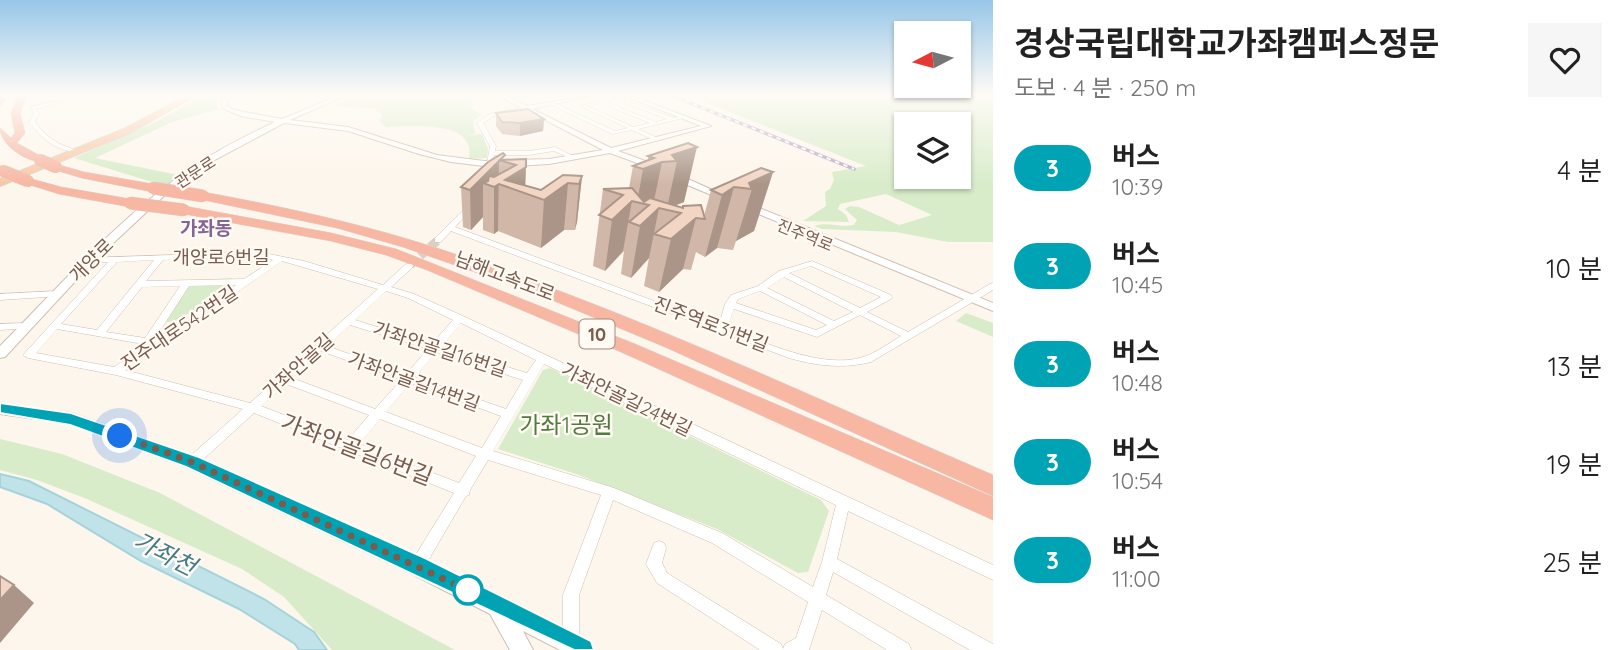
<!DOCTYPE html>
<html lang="ko">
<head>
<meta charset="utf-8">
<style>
	body { margin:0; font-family:Quicksand,"Noto Sans KR",sans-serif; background:#f6f6f6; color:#222; height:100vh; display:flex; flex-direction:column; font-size:26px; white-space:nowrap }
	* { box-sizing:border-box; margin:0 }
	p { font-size:23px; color:#767676 }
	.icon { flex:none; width:38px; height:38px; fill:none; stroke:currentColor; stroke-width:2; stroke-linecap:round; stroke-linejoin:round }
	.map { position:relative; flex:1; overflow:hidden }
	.details { display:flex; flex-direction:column; background:#fff; width:630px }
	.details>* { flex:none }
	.badge { padding:0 14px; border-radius:23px; font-size:24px; line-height:46px }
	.needle { width:46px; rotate:264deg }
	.controls { position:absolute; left:894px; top:21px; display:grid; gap:14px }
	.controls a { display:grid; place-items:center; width:77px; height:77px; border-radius:0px; background:#fff; box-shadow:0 2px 5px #0004; font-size:35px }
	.you { position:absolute; width:35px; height:35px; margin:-18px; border:5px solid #fff; border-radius:50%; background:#1a73e8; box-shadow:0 0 0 10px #1a73e833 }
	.map>.badge { position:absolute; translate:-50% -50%; box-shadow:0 0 0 4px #fff }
	.round { display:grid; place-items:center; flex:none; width:74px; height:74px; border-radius:0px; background:#f6f6f6 }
	.summary { display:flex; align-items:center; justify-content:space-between; height:119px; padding:0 21px }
	h1 { font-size:33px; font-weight:700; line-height:52px }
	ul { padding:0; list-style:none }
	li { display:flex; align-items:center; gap:21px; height:98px; padding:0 21px }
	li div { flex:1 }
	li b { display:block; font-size:26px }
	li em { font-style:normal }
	li .badge { min-width:77px; font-weight:700; text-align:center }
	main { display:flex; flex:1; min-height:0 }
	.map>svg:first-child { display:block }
	.green { fill:#d8ecc9; fill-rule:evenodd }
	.water { fill:#bfe3e8; stroke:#a5d3da; stroke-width:2 }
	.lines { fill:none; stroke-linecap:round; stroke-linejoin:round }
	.minor-tunnel { stroke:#dcd0c4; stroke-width:9; stroke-dasharray:9 4.5; stroke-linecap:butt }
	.minor-casing { stroke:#d1beb0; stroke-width:1 }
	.tertiary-casing { stroke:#d1beb0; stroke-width:2 }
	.trunk-casing { stroke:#dad1cd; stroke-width:2 }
	.motorway-casing { stroke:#dad1cd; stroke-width:1 }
	.minor { fill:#fff; fill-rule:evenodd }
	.tertiary { fill:#fff; fill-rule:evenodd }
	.trunk { fill:#f9c8a4; fill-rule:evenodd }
	.motorway { fill:#f7b7a3; fill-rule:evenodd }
	.rail-casing { stroke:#b9a8c9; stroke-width:3.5 }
	.rail { stroke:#fffaf3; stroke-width:2; stroke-dasharray:4.5; stroke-linecap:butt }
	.motorway-bridge-casing { stroke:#dad1cd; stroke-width:13; stroke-linecap:butt }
	.motorway-bridge { stroke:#f7b7a3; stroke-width:12 }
	.wall { fill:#d1b7a8 }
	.shaded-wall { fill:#aa9588 }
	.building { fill:#f3d5c3; stroke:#aa9588; stroke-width:2 }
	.line { fill:#00a3b4; stroke:#fff; stroke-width:2 }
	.walk { stroke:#7a5c4d; stroke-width:7; stroke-dasharray:0 12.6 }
	.stop-dot { fill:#fff; stroke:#00a3b4; stroke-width:3.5 }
	.labels { text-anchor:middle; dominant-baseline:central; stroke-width:5; stroke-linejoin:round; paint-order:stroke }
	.far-street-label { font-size:16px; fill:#7a5c4d; stroke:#fffaf3 }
	.shield { fill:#fffaf3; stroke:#a28b7f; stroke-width:2 }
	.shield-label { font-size:18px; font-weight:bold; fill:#7a5c4d }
	.far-quarter-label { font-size:19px; font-weight:bold; fill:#846695; stroke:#fffaf3 }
	.street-label { font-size:19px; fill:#7a5c4d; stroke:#fffaf3 }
	.near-park-label { font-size:23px; fill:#537a41; stroke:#fffaf3 }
	.near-street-label { font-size:23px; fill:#7a5c4d; stroke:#fffaf3 }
	.near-water-label { font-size:24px; font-style:italic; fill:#437c86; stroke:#fffaf3 }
</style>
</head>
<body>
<main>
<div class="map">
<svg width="993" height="650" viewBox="0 0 993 650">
	<rect width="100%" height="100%" fill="#fdf6ec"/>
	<g class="green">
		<polygon points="207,94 225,94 218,98 216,103 219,109 172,122 95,158 178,175 165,186 74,158 157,121"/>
		<path d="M359,94H482L489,97L474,102L470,107L481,115L473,121L475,134L466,136L482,134L488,149L487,158L469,159C477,119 411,127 386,127L380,121L382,114L374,109L336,105Z"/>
		<path d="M685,94L750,100L754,97L740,94H993V242H948L896,232L822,229L814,226C826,221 841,228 854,225L857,220L845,209L850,206L859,207L899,225L932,215L886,194L840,204L838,209L846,215L849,222L803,221L826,206L825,192L830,189L834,180L832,172L866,166ZM906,124H959V177H906Z"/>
		<polygon points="232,278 236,282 175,322 166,322 190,283 197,280"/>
		<polygon points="966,313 993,323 993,337 956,321"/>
		<polygon points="550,368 821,500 829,511 808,572 798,573 717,529 576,474 498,449 543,370"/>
		<polygon points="0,439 62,454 160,493 455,650 332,650 284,597 242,569 87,499 37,480 0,470"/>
	</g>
	<polygon class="water" points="0,474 29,481 264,599 314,632 327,650 299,650 295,644 239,609 141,561 47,504 0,487"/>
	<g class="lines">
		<polyline class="minor-tunnel" points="410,265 438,240"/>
		<defs>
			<g id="minor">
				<path d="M91,94H97L35,109L39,113L35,122C46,137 58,145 77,150V152C56,151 42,139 29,122L34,113L30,107Z"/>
				<path d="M629,95L631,97L622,99L673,118L685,116L687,117L638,129L658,138V140L656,141L632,130L612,134L548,103L552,102L615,131L628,128L580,106ZM617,100L667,119L656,122L606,102ZM601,103L650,123L633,127L587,106Z"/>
				<polygon points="526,107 528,109 494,116 483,123 496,146 495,151 529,151 555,147 577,158 572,159 554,151 529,155 494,155 491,170 486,171 490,146 477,123 490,114"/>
				<path d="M471,204L473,205V207L455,227L719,325L725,304L731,295L758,286L779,271L812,261L891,295L892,297L891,299L867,312L908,332L990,284L993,283V290L871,362C843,369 817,366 789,358L451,231L441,242H435V238L469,205ZM811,266L881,297L860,308L789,273ZM784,277L853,312L834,321L767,288ZM760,291L827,325L816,330L736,303L738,299ZM734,309L817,337L860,315L901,336C889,343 876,353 863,357C823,370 764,342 727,328Z"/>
				<path d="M259,252L304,261L383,285L406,264H412L413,266L412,268L391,287L414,294L463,316L993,565V580L848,511L837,559L993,644V650H970L833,572L826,595L909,644L911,650H887L822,610L809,650H760L657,583L646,564L654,543L659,541L664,543L666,548L662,563L667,573L781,644L783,649L785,644L796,638L808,602L712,543L613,500L579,595V650H563V595L601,495L488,460L470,490L469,495L466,496L422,571L417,573L412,571L409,566L412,561L454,493L254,413L196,466L192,467L188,466L186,462L188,458L243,409L116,375L28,358L23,355L108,262H89V258ZM259,256L273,260L244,279L146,281L163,260ZM154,260L97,330L61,324L117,262ZM282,261L378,289L250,403L125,370ZM236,285L155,340H154L189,286ZM180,286L145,338L106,332L142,287ZM386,291L408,298L453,320L432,344L355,320ZM461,323L536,360L527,373L441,347ZM350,325L428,349L406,374L327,346ZM57,329L143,344L147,345L114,367L36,353ZM321,351L401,380L375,409L292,378ZM436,352L523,380L506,409L415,377ZM544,364L836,505L822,562L813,587L722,533L614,488L493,451ZM410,383L501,416L482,448L386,412ZM286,384L369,415L348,440L261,406ZM380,419L476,456L459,483L359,444Z"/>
				<polygon points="58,291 62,294 61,296 0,300 0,294"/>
				<polygon points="27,323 32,326 30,328 0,330 0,324"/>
			</g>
			<g id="tertiary">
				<path d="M229,94H235L228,99L227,106L234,110L282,119L342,94H349L290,120L348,127L437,155L484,161L549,159L603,150L495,94H502L527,106L601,94L532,109L611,148L701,126L620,94H627L711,126L618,151L659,166V170H656L610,153L549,164L516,166H484L451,162L419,154L348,131L284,123L209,163L166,194L94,261L5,357L0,358V346C60,286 116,220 187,171C214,152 245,136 275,122L241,116L222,108V98Z"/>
				<polygon points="673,175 679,175 728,197 721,199 673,179"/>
				<polygon points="747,203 993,303 993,311 744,208 743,206"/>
				<polygon points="0,404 71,413 198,457 424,559 590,642 593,650 560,650 523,631 533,650 510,650 490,614 410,573 186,467 70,424 0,414"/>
			</g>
			<polygon id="trunk" points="190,94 199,94 130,133 0,186 0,179 124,129"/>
			<g id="motorway">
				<polygon points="2,94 10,94 0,106"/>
				<path d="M19,94H27L20,113L25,133L17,143L44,158V162C27,163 0,145 0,128L11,138L15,133L11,113Z"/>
				<polygon points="56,164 84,172 153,184 159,188 153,192 82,178 52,169 50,167"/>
				<polygon points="28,178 61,187 130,199 136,203 130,207 59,194 24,183 24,179"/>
				<path d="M203,192C274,205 345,220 414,241C613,302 802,393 993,475V496L665,347L535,293L403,247L337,228L199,199V193Z"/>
				<polygon points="184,206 331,233 396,249 635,344 993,497 993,520 621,352 427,270 386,255 331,241 179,213 178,210"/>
			</g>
		</defs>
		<use href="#minor" class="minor-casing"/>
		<use href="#tertiary" class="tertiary-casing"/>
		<use href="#trunk" class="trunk-casing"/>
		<use href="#motorway" class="motorway-casing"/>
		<use href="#minor" class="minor"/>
		<use href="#tertiary" class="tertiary"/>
		<use href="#trunk" class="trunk"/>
		<use href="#motorway" class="motorway"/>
		<defs>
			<polyline id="rail" points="668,94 854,169"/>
		</defs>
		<use href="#rail" class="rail-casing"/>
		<use href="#rail" class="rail"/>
		<defs>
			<g id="motorway-bridge">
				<polyline points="40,160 56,167"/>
				<polyline points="3,171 28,181"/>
				<polyline points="153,188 203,196"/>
				<polyline points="130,203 184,210"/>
			</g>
		</defs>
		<use href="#motorway-bridge" class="motorway-bridge-casing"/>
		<use href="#motorway-bridge" class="motorway-bridge"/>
	</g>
	<g class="wall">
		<polygon points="496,113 544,119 543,131 520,136 502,134 496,126"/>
		<polygon points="688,143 684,202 675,206 704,216 711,190 773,172 754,231 736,241 733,250 717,248 705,257 696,252 691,270 683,269 659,292 644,286 649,258 631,278 621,274 624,251 605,271 593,266 603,189 629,188 633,166 648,160 648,156"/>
		<polygon points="526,159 525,186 541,190 582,176 577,222 575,230 564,230 541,248 498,231 494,234 483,230 483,217 471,230 463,227 461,187 488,162 505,160"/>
	</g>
	<g class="shaded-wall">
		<polygon points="544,119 543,131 520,136 520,123"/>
		<polygon points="697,147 684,202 667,208 677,161 672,155"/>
		<polygon points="499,160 498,231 494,234 494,187 483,183 483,217 471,230 470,190"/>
		<polygon points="662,162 651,215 659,208 649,258 631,278 640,226 649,205 637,203 643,169"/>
		<polygon points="526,167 525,193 505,180"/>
		<polygon points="773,172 754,231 736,241 752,189 749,183"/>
		<polygon points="582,176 577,222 575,230 579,184"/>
		<polygon points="568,183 564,230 541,248 544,200"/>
		<polygon points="734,187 717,248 705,257 722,195"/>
		<polygon points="632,201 623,251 605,271 612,220"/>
		<polygon points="696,218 683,269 659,292 671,239"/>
		<polygon points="14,585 34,603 0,643 0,600"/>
	</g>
	<g class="building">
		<polygon points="528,109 544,119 520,123 502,122 496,113"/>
		<polygon points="688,143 697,147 672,155 677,161 662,162 643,169 633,166 654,158 648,156"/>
		<polygon points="503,153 505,155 470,190 461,187 488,162"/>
		<polygon points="526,159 526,167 505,180 541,190 563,175 582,176 579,184 568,183 544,200 499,184 494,187 483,183 488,181 489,176 494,177 516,165 499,160"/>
		<polygon points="761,168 773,172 749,183 752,189 734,187 722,195 711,190"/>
		<polygon points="632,188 644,202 650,198 683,208 683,206 701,205 705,219 696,218 671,239 654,234 681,213 659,208 640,226 629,222 649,205 632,201 612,220 599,215 623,195 603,189"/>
		<polygon points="0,576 14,585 0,600"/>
	</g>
	<linearGradient id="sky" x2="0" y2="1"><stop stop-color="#97c7e8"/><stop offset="0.51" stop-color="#fefbf6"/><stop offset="1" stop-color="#fefbf6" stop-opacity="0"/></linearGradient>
	<rect width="993" height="185" fill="url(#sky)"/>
	<polygon class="line" points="0,403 71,413 199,457 425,558 591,641 594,650 574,650 410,573 186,467 70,425 0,413"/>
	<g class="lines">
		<polyline class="walk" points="120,436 192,462 476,594 468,590"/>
	</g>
	<circle class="stop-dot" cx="468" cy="590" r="14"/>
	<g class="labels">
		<g class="far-street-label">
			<text transform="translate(195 172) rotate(-33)">관문로</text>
			<text transform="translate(805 235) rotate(22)">진주역로</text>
		</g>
		<rect class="shield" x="579.5" y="319.5" width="35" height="29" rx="5"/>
		<g class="shield-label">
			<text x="597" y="334">10</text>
		</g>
		<g class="far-quarter-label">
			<text x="206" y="228">가좌동</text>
		</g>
		<g class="street-label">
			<text x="221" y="257">개양로6번길</text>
			<text transform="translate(91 260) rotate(-45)">개양로</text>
			<text transform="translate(505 276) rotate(21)">남해고속도로</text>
			<text transform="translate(711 324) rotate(21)">진주역로31번길</text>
			<text transform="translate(179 328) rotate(-34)">진주대로542번길</text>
			<text transform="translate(440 349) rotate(18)">가좌안골길16번길</text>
			<text transform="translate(298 366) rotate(-42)">가좌안골길</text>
			<text transform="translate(414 381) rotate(20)">가좌안골길14번길</text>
			<text transform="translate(627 399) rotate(26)">가좌안골길24번길</text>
		</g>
		<g class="near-park-label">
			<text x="566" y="424">가좌1공원</text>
		</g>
		<g class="near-street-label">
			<text transform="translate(357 449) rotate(21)">가좌안골길6번길</text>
		</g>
		<g class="near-water-label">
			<text transform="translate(165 553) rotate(27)">가좌천</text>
		</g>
	</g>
</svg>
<div class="controls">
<a><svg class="needle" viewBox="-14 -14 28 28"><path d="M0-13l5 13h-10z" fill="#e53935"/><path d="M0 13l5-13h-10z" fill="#767676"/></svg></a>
<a><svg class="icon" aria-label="layers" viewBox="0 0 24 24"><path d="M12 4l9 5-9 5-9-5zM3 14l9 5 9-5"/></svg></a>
</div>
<div class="you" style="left:120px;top:436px"></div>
</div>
<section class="details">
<div class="summary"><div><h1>경상국립대학교가좌캠퍼스정문</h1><p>도보 · 4 분 · 250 m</p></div><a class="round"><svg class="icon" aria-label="heart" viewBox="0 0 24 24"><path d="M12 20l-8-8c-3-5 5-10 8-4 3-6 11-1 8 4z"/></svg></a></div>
<ul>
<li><span class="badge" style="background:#00a3b4;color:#fff">3</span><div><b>버스</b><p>10:39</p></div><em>4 분</em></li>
<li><span class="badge" style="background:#00a3b4;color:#fff">3</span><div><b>버스</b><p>10:45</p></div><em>10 분</em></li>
<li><span class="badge" style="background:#00a3b4;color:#fff">3</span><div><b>버스</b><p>10:48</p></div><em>13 분</em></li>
<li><span class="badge" style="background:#00a3b4;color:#fff">3</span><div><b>버스</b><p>10:54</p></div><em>19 분</em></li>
<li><span class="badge" style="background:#00a3b4;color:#fff">3</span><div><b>버스</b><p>11:00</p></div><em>25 분</em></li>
</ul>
</section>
</main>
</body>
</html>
